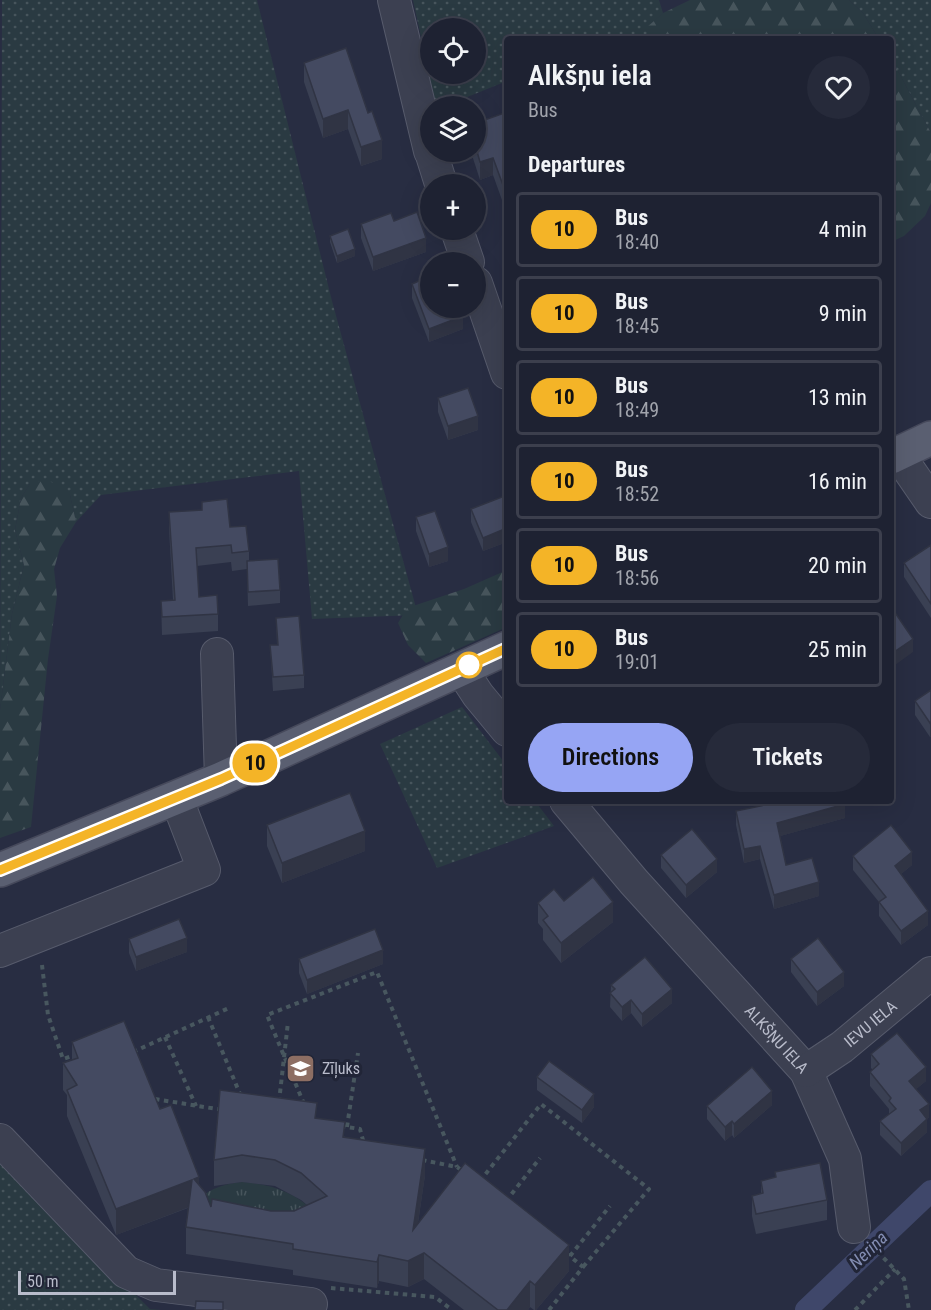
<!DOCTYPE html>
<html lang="en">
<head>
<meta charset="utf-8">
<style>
	body { margin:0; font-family:"Roboto Condensed",sans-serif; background:#262a3a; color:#f1f3f6; height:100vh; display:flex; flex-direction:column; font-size:22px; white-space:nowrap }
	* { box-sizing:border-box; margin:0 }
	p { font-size:20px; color:#a1a4ac }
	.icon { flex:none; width:33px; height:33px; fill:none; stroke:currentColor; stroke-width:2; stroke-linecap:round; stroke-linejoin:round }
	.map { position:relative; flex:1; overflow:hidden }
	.details { position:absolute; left:504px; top:36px; width:390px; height:768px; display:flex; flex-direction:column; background:#1e2232; border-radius:6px; box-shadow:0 6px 24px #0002,0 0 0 2px #3c3f4d }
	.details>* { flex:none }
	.badge { padding:0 12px; border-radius:20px; font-size:21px; line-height:39px }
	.fabs { position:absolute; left:420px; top:18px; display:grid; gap:12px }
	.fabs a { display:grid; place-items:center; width:66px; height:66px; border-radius:50%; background:#1e2232; box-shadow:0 6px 24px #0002,0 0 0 2px #3c3f4d; font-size:30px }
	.scale { position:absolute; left:18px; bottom:15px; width:158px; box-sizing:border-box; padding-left:6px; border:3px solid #b9bccb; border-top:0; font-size:16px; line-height:21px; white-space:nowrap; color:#b9bccb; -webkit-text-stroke:4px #212537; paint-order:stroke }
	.map>.badge { position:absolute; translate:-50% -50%; box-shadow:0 0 0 3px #fff }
	h2 { padding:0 24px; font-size:22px; line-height:54px }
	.round { display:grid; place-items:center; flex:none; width:63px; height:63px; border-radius:32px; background:#262a3a }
	.summary { display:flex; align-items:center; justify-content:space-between; height:102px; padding:0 24px }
	h1 { font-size:28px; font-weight:600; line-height:45px }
	.action { display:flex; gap:12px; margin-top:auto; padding:12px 24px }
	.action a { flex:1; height:69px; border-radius:36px; background:#96a5f4; color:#111; font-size:24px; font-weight:600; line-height:69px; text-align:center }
	.action a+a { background:#262a3a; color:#f1f3f6 }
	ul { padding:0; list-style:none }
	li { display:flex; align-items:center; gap:18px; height:75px; margin:0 12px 9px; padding:0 12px; border:3px solid #3c3f4d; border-radius:6px }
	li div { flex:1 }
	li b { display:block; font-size:22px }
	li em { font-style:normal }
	li .badge { min-width:66px; font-weight:700; text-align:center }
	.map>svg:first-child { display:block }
	.grass { fill:url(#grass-dots); fill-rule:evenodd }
	.forest { fill:url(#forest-firs) }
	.park { fill:url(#park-tufts) }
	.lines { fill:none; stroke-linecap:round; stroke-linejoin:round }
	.canal { stroke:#3f476a; stroke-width:22 }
	.minor-casing { stroke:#575b6c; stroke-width:34 }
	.major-casing { stroke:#46495b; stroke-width:36 }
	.path { stroke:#48575f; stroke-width:4; stroke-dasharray:4.5 4.5; stroke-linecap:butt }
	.minor { stroke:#3c4051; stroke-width:32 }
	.major { stroke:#5a5f71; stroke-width:33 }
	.wall { fill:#3a4053 }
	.shaded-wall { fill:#303444 }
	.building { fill:#444a61; stroke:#303444; stroke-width:1.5 }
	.line-casing { stroke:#fff; stroke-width:14 }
	.line { stroke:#f4b427; stroke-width:9 }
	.stop-dot { fill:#fff; stroke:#f4b427; stroke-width:3 }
	.labels { text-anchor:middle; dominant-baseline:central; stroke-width:6; stroke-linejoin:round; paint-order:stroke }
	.street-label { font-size:16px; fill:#b9bccb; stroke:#212537 }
	.poi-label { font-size:16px; fill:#b9bccb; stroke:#212537; text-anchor:start }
	.water-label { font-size:18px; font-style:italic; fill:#828cb1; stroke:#212537 }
</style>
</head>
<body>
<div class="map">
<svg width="931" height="1310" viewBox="0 0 931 1310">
	<defs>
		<pattern id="grass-dots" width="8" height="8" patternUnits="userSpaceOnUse" patternTransform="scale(1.5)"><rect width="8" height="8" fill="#2a3a42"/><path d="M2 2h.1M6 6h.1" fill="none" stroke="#47555c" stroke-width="1.8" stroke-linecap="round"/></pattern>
		<pattern id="forest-firs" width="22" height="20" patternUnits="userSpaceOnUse" patternTransform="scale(1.5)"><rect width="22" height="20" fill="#2a3a42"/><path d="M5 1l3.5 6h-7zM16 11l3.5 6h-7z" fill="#47555c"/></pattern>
		<pattern id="park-tufts" width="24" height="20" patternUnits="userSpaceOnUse" patternTransform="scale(1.5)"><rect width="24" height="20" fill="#2a3a42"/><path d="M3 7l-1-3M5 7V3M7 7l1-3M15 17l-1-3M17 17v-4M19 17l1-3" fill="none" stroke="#47555c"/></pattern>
	</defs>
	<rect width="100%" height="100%" fill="#282d42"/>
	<g class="grass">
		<polygon points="2,0 257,0 332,301 418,615 312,619 299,471 101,495 76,522 70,495 30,484 21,498 15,530 24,565 12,614 0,710"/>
		<path d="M413,0H659L663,13L647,28L651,39H507V81L445,106H436ZM430,28H476V74H430Z"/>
		<polygon points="849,0 931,0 931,133 891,58 891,39 879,39 863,13"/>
		<polygon points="462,707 507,766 507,801 535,801 554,826 437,868 380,744"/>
		<polygon points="0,1160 150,1309 161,1310 0,1310"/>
	</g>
	<g class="forest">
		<polygon points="690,0 849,0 863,13 879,39 651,39 646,28 663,13"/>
		<polygon points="891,58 931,133 931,203 925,216 904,236 891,242"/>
		<polygon points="47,479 70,495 76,522 60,548 54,569 57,596 48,659 31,827 0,838 0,710 12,614 24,565 15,530 21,498 30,484"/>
		<polygon points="507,570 507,627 426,663 408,645 398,623 407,608 464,589"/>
	</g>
	<path class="park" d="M242,1182C271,1184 292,1191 314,1211L234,1232L200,1198C212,1187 226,1184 242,1182Z"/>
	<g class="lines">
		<polyline class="canal" points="806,1310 931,1191"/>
		<defs>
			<g id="minor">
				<polyline points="394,0 430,151"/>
				<polyline points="431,152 441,184"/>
				<polyline points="457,230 468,262"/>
				<polyline points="476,283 507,373"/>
				<polyline points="898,454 931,502"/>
				<polyline points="217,654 221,779"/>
				<polyline points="461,669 478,695 507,730"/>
				<path id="s1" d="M566,801L634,882L806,1071L845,1159L854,1227"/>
				<polyline points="0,951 204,870 176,797"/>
				<path id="s2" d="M806,1071L842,1047L931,973"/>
				<polyline points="0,1140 126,1272 156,1285 311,1304"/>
			</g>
			<g id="major">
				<polyline points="891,457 931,438"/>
				<polyline points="0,870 221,779 507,648"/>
			</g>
		</defs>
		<use href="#minor" class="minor-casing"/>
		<use href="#major" class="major-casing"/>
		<g class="path">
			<polyline points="42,965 48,1015 63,1059 75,1055"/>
			<polyline points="208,1017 240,1094"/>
			<polyline points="165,1037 196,1106"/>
			<polyline points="133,1052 231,1007"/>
			<polyline points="155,1099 223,1110"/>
			<polyline points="279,1102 288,1022"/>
			<polyline points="304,1104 267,1015 377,972 457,1167"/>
			<polyline points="341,1126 360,1129 364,1144"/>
			<polyline points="347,1127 358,1053"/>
			<polyline points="422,1160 457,1167 464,1172"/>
			<polyline points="480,1181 541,1104 649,1189 583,1267"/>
			<polyline points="506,1201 540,1158"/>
			<polyline points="871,1245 904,1279 909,1310"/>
			<polyline points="570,1256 610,1206"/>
			<polyline points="331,1288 435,1297 452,1310"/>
			<polyline points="549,1310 583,1267 566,1253"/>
			<polyline points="855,1310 895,1269"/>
		</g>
		<use href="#minor" class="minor"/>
		<use href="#major" class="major"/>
	</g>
	<g class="wall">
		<polygon points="346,48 382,159 361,166 348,129 323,138 304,82 304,63"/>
		<polygon points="507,112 507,214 493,175 480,180 471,152 476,152 476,123"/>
		<polygon points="394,221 426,252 373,271 361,238 361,224"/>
		<polygon points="330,236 355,256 337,263 330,242"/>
		<polygon points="412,284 463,329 429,342 412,298"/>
		<polygon points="438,398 478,430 448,440 438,412"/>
		<polygon points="507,495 507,542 483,551 471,522 471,509"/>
		<polygon points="202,502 230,527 249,551 249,561 280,590 280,603 248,606 247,569 232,571 231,562 197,566 199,597 218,614 218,631 162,635 161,601 173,600 169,529 169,512 202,510"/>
		<polygon points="416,517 448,561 429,567 416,531"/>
		<polygon points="931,545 931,618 904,577 904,563"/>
		<polygon points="276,618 304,675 304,688 273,691 270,645 277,645"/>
		<polygon points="931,690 931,736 930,737 915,715 915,701"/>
		<polygon points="603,801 614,801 608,806"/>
		<polygon points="736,811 845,818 780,836 786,865 819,896 774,909 760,859 744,863 736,825"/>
		<polygon points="267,825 365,851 282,883 267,846"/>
		<polygon points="661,855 717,872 686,898 661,868"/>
		<polygon points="853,856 912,865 901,874 928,925 901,945 879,916 879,902 853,870"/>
		<polygon points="564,901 613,922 561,963 543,940 543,929 538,923 538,903"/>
		<polygon points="129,939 187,952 136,971 129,953"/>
		<polygon points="299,959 383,964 307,994 299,973"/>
		<polygon points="791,959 844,986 817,1006 791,972"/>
		<polygon points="611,985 672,1003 642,1027 631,1013 622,1021 610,1007"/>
		<polygon points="72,1042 160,1109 211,1207 271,1211 294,1211 307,1205 301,1200 275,1186 242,1182 214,1186 214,1160 317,1118 345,1137 425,1175 418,1223 569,1271 536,1310 534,1310 530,1307 528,1310 464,1310 424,1279 408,1287 379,1281 377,1288 293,1275 293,1270 186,1254 186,1227 188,1208 116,1235 67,1116 67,1095 63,1090 63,1063 72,1061"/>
		<polygon points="871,1054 926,1081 916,1089 929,1117 927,1119 927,1132 901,1156 880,1135 880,1121 889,1114 889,1109 870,1086 870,1072 873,1070 871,1068"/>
		<polygon points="537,1077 594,1107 582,1123 537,1090"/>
		<polygon points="772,1105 734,1138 732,1135 725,1141 707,1119 707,1106"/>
		<polygon points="775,1172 827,1200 827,1220 756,1234 752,1216 752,1196 761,1194 761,1181 775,1178"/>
	</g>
	<g class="shaded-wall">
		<polygon points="348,110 348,129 323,138 323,119"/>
		<polygon points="382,140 382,159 361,166 361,147"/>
		<polygon points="493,158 493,175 480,180 480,162"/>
		<polygon points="426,238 426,252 373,271 373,257"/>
		<polygon points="355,249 355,256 337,263 337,256"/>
		<polygon points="463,316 463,329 429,342 429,329"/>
		<polygon points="478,416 478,430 448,440 448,426"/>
		<polygon points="507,528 507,542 483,551 483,538"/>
		<polygon points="448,547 448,561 429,567 429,554"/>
		<polygon points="913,639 913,652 891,668 891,654"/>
		<polygon points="931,722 931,736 930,737 930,723"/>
		<polygon points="608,801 614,801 608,806"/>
		<polygon points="845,804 845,818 777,837 777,823"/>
		<polygon points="365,831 365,851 282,883 282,863"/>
		<polygon points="760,846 760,859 744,863 744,849"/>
		<polygon points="912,852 912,865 895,879 895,866"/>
		<polygon points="717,859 717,872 686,898 686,885"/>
		<polygon points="819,882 819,896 774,909 774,895"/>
		<polygon points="613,902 613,922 561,963 561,943"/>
		<polygon points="928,911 928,925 901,945 901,931"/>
		<polygon points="187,938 187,952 136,971 136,957"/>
		<polygon points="383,950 383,964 307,994 307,980"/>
		<polygon points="844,972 844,986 817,1006 817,992"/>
		<polygon points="672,989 672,1003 642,1027 642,1014"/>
		<polygon points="631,1000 631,1013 622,1021 622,1007"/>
		<polygon points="926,1067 926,1081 909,1095 909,1081"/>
		<polygon points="772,1091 772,1105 734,1138 734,1124"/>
		<polygon points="594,1094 594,1107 582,1123 582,1110"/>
		<polygon points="929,1104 929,1117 920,1124 920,1110"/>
		<polygon points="927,1119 927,1132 901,1156 901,1143"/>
		<polygon points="732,1121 732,1135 725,1141 725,1127"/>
		<polygon points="425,1149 425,1175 413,1256 413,1230"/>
		<polygon points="199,1177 199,1203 194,1179"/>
		<polygon points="192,1180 192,1206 116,1235 116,1209"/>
		<polygon points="569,1245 569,1271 536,1310 535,1310 535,1285"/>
		<polygon points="424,1253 424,1279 408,1287 408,1261"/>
		<polygon points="379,1255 379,1281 377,1288 377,1262"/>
		<polygon points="530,1281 530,1307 528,1310 507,1310"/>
	</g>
	<g class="building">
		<polygon points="346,48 368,113 372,111 382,140 361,147 348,110 323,119 304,63"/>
		<polygon points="507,112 507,196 493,158 480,162 476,148 476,123"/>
		<polygon points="417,212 426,238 373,257 361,224 391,213 394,221"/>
		<polygon points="348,229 355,249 337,256 330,236"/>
		<polygon points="430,276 430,308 459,308 463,316 429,329 412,284"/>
		<polygon points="468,388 478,416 448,426 438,398"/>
		<polygon points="507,495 507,528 483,538 471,509"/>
		<polygon points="227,499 230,527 246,526 249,551 232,553 231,545 196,548 199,597 217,595 218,614 162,617 161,601 175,600 169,512 202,510 202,502"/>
		<polygon points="435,511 448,547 429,554 416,517"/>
		<polygon points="931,545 931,604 904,563"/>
		<polygon points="278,559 280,590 248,592 247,561"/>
		<polygon points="896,614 913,639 891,654 891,618"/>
		<polygon points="299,616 304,675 273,677 270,645 278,645 276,618"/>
		<polygon points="931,690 931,722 930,723 915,701"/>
		<polygon points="350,793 365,831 282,863 267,825"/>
		<polygon points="784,801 844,801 845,804 777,823 786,865 812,858 819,882 774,895 760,846 744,849 736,811"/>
		<polygon points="891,825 912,852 895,866 928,911 901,931 879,902 886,897 853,856"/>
		<polygon points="692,829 717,859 686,885 661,855"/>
		<polygon points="593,877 613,902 561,943 543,920 548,916 538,903 554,889 564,901"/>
		<polygon points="179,919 187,938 136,957 129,939"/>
		<polygon points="375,929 383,950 307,980 299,959"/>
		<polygon points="818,938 844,972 817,992 791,959"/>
		<polygon points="645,957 672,989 642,1014 631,1000 622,1007 610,993 615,989 611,985"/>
		<polygon points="124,1021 160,1109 171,1105 199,1177 194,1179 205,1192 211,1207 212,1199 271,1211 294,1211 327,1196 301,1173 275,1160 242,1155 214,1160 220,1090 317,1103 315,1118 345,1122 343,1137 425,1149 413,1230 465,1163 569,1245 535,1285 530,1281 507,1310 498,1310 424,1253 408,1261 379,1255 377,1262 293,1249 293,1244 186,1227 192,1180 116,1209 67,1090 77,1085 63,1063 78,1058 72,1042"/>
		<polygon points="897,1033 926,1067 909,1081 929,1104 920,1110 927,1119 901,1143 880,1121 896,1109 889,1101 891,1098 870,1072 879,1064 871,1054"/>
		<polygon points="549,1061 594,1094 582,1110 537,1077"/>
		<polygon points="752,1067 772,1091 734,1124 732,1121 725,1127 707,1106"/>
		<polygon points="820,1163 827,1200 756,1214 752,1196 763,1193 761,1181 776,1177 775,1172"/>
		<polygon points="196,1301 223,1302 223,1310 195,1310"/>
	</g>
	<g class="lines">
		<defs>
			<polyline id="line" points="0,870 221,779 507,648"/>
		</defs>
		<use href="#line" class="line-casing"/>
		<use href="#line" class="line"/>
	</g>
	<defs>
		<symbol id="school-square" viewBox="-11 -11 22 22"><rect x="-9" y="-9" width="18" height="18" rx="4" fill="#8d6e63" stroke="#212537"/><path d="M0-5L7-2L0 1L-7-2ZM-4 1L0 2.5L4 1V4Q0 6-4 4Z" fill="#fff"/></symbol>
	</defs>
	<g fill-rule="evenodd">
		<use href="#school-square" x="284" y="1052" width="33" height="33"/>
	</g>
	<circle class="stop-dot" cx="469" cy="665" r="12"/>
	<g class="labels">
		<g class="street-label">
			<text stroke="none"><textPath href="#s2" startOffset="80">IEVU IELA</textPath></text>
			<text stroke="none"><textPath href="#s1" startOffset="318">ALKŠŅU IELA</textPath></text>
		</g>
		<g class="poi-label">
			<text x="322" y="1068">Zīļuks</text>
		</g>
		<g class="water-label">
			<text transform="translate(868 1250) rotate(-44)">Neriņa</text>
		</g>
	</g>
</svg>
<div class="fabs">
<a><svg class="icon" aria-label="locate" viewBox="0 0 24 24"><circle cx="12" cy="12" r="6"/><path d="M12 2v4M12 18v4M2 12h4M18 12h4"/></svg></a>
<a><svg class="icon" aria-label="layers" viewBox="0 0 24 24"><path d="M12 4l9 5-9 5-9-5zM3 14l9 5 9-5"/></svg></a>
<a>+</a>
<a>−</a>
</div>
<div class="scale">50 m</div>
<b class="badge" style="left:255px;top:763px;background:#f4b427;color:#111">10</b>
<section class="details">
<div class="summary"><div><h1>Alkšņu iela</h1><p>Bus</p></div><a class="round"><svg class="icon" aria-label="heart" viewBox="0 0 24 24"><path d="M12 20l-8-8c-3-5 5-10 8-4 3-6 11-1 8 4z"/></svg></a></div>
<h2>Departures</h2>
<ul>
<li><span class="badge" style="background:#f4b427;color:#111">10</span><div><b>Bus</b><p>18:40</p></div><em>4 min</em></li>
<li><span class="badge" style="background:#f4b427;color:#111">10</span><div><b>Bus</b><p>18:45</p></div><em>9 min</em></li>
<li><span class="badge" style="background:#f4b427;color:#111">10</span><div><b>Bus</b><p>18:49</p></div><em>13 min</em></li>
<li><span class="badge" style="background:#f4b427;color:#111">10</span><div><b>Bus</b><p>18:52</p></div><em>16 min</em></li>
<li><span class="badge" style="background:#f4b427;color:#111">10</span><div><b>Bus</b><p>18:56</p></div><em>20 min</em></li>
<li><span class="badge" style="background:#f4b427;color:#111">10</span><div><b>Bus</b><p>19:01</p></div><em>25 min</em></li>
</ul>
<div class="action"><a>Directions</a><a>Tickets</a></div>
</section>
</div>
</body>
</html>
